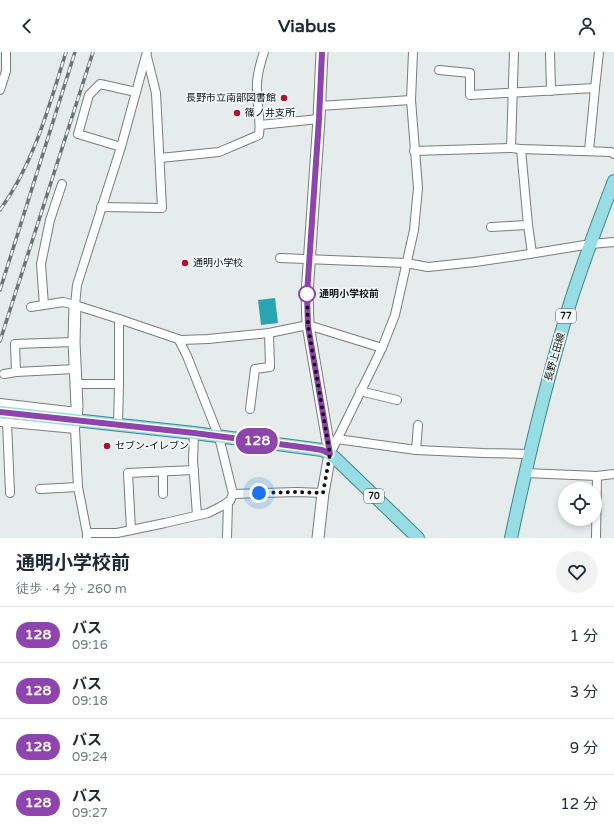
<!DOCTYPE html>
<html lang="ja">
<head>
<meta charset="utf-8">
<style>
	body { margin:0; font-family:"Varela Round","Noto Sans JP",sans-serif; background:#f2f2f3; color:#1f2937; height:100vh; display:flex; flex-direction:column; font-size:15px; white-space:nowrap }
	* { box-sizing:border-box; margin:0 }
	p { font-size:13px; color:#747a83 }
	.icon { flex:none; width:22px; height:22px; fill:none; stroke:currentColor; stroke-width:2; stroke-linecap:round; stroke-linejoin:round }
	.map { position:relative; height:486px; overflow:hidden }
	.details { display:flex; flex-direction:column; background:#fff; flex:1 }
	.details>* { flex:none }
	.badge { padding:0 8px; border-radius:13px; font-size:14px; line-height:26px }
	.buttons { position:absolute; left:558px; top:430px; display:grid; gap:8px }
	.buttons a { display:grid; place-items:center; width:44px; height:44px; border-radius:50%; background:#fff; box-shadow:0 2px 6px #0003; font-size:20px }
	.you { position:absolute; width:20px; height:20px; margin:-10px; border:3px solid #fff; border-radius:50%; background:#1a73e8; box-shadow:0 0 0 6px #1a73e833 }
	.map>.badge { position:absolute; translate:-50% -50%; box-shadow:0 0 0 2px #fff }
	.round { display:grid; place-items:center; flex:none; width:42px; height:42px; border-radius:21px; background:#f2f2f3 }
	.overview { display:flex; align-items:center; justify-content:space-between; height:68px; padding:0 16px }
	h1 { font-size:19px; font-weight:700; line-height:30px }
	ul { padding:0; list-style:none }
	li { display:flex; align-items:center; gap:12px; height:56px; padding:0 16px; border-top:1px solid #e0e1e3 }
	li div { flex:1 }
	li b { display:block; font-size:15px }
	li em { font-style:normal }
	li .badge { min-width:44px; font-weight:700; text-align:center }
	header { display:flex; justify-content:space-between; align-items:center; height:52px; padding:0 16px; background:#fff; font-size:18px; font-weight:700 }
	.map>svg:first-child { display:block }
	.water { fill:#28a5ae }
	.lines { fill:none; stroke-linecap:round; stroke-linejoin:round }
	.street-casing { stroke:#787d7d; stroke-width:10 }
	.secondary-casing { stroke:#787d7d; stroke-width:13 }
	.primary-casing { stroke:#3c878e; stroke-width:14 }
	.street { stroke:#fff; stroke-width:8 }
	.secondary { stroke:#fff; stroke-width:11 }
	.primary { stroke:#98dde3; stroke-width:12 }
	.rail-casing { stroke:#6e7272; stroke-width:3.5 }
	.rail { stroke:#f3f8f9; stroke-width:2; stroke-dasharray:6; stroke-linecap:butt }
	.line-casing { stroke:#fff; stroke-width:9 }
	.line { stroke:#8e44ad; stroke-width:6 }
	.walk { stroke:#111313; stroke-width:4; stroke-dasharray:0 7.2 }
	.poi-dot { fill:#ab1728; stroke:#f3f8f9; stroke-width:1.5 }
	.stop-dot { fill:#fff; stroke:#8e44ad; stroke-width:2 }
	.labels { text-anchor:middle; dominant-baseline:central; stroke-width:3.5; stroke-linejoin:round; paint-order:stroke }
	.shield { fill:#f3f8f9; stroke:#555858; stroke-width:1 }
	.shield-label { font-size:9px; font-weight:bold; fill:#111313 }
	.poi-label { font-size:10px; fill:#111313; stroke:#f3f8f9; text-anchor:start }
	.stop-label { font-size:10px; font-weight:bold; fill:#111313; stroke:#f3f8f9; text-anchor:start }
	.street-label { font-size:10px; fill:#111313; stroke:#f3f8f9 }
</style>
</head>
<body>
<header><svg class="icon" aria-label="back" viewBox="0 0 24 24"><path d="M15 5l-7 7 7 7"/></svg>Viabus<svg class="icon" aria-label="person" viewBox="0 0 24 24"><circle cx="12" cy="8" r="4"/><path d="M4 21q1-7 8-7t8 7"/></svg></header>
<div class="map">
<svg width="614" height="486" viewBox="0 0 614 486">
	<rect width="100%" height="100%" fill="#e6ebeb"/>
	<polygon class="water" points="275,246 278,271 261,273 258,248"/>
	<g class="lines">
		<defs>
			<g id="street">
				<polyline points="550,0 551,39"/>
				<polyline points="439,18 470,21 470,43 595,36"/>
				<polyline points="0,38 6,19 6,0"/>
				<polyline points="319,54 411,48"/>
				<polyline points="260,73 319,67"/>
				<polyline points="121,95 78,82 89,43 100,32 136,40"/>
				<polyline points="511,96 514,0"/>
				<polyline points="521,97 528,173 532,201"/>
				<polyline points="414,99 511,96 521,97 611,100 614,102"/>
				<polyline points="589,99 595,36 599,0"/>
				<path d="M160,106L219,100L259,83C261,67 257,53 257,38C256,25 260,12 264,0"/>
				<polyline points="101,155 162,156 156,41 147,5"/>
				<polyline points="491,175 528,173"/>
				<polyline points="280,206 406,211 428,215 475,210 517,204 591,192 614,190"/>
				<polyline points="44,253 41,212 50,168 62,132"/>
				<polyline points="75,253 77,233 121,95 147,0"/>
				<polyline points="31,255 63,250 75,253 119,267 181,288 208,287 269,281 308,273 382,296"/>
				<polyline points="74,290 15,292 16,320 75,317"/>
				<polyline points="4,322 16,320"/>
				<polyline points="76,332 119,332"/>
				<polyline points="360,339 397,348"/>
				<polyline points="0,351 77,360"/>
				<polyline points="250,357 255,317 270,315 269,281"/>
				<polyline points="76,368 75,377 78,435 87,481"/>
				<polyline points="0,370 75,377"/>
				<polyline points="7,370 10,441"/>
				<polyline points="118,373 119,332 119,267"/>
				<polyline points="194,381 193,409 197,463"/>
				<polyline points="337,387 416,398 483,401 529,402"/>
				<polyline points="416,398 418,373"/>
				<polyline points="330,402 382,296 395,263 414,178 418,136 411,48 413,0"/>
				<polyline points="163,420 163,442"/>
				<polyline points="525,421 597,424 614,422"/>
				<polyline points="40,437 78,435"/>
				<polyline points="233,442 297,440 323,441"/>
				<polyline points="131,478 128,421 194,418"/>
				<polyline points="87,486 87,481 117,481 165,471 208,461 220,455 230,449 233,442 219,385 187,304 179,288"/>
				<polyline points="227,486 228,450"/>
				<polyline points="596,486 597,424"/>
			</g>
			<g id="secondary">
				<polyline points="75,253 74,290 77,354 76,368"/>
				<polyline points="318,486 323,441 330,402 308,273 307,242 319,67 322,0"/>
			</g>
			<g id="primary">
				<polyline points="0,360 194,381 322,398 330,402 335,406 418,486"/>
				<path d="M511,486C528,406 547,326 571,248C584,208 599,168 614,129"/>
			</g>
		</defs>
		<use href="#street" class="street-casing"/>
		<use href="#secondary" class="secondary-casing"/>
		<use href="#primary" class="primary-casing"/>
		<use href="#street" class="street"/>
		<use href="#secondary" class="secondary"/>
		<use href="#primary" class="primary"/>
		<defs>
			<g id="rail">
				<path d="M0,158C34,111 49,55 66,0"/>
				<polyline points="0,238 75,0"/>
				<polyline points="0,289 93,0"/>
			</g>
		</defs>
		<use href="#rail" class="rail-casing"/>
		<use href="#rail" class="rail"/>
	</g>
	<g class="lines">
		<defs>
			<polyline id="line" points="0,360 194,381 309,396 322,398 330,402 308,274 307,242 319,67 322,0"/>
		</defs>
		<use href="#line" class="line-casing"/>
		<use href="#line" class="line"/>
		<polyline class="walk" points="259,441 297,440 323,441 330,402 308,274 307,242"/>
	</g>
	<g class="poi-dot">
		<circle cx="284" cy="46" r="4"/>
		<circle cx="237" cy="61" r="4"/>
		<circle cx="185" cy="211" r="4"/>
		<circle cx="107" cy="394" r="4"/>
	</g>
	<circle class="stop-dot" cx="307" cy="242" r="8"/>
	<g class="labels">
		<g class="shield">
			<rect x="556" y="257" width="20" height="14" rx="3"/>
			<rect x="364" y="437" width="20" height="14" rx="3"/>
		</g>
		<g class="shield-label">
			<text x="566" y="264">77</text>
			<text x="374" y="444">70</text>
		</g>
		<g class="poi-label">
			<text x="276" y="46" text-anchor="end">長野市立南部図書館</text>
			<text x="245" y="61">篠ノ井支所</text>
			<text x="193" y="211">通明小学校</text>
			<text x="115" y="394">セブン-イレブン</text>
		</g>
		<g class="stop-label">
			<text x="319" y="242">通明小学校前</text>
		</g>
		<g class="street-label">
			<text transform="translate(555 305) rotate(-74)">長野上田線</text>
		</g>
	</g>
</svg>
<div class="buttons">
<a><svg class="icon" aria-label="locate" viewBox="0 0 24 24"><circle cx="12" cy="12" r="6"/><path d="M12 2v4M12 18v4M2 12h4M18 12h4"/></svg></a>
</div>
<div class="you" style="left:259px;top:441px"></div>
<b class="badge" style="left:257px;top:389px;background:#8e44ad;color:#fff">128</b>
</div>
<section class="details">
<div class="overview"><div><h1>通明小学校前</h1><p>徒歩 · 4 分 · 260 m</p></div><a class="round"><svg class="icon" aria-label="heart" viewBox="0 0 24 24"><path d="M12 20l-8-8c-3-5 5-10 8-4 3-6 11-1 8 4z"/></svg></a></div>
<ul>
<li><span class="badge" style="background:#8e44ad;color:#fff">128</span><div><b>バス</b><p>09:16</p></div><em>1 分</em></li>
<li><span class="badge" style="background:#8e44ad;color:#fff">128</span><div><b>バス</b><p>09:18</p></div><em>3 分</em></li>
<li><span class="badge" style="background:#8e44ad;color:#fff">128</span><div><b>バス</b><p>09:24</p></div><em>9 分</em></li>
<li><span class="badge" style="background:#8e44ad;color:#fff">128</span><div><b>バス</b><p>09:27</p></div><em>12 分</em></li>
</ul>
</section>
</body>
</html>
